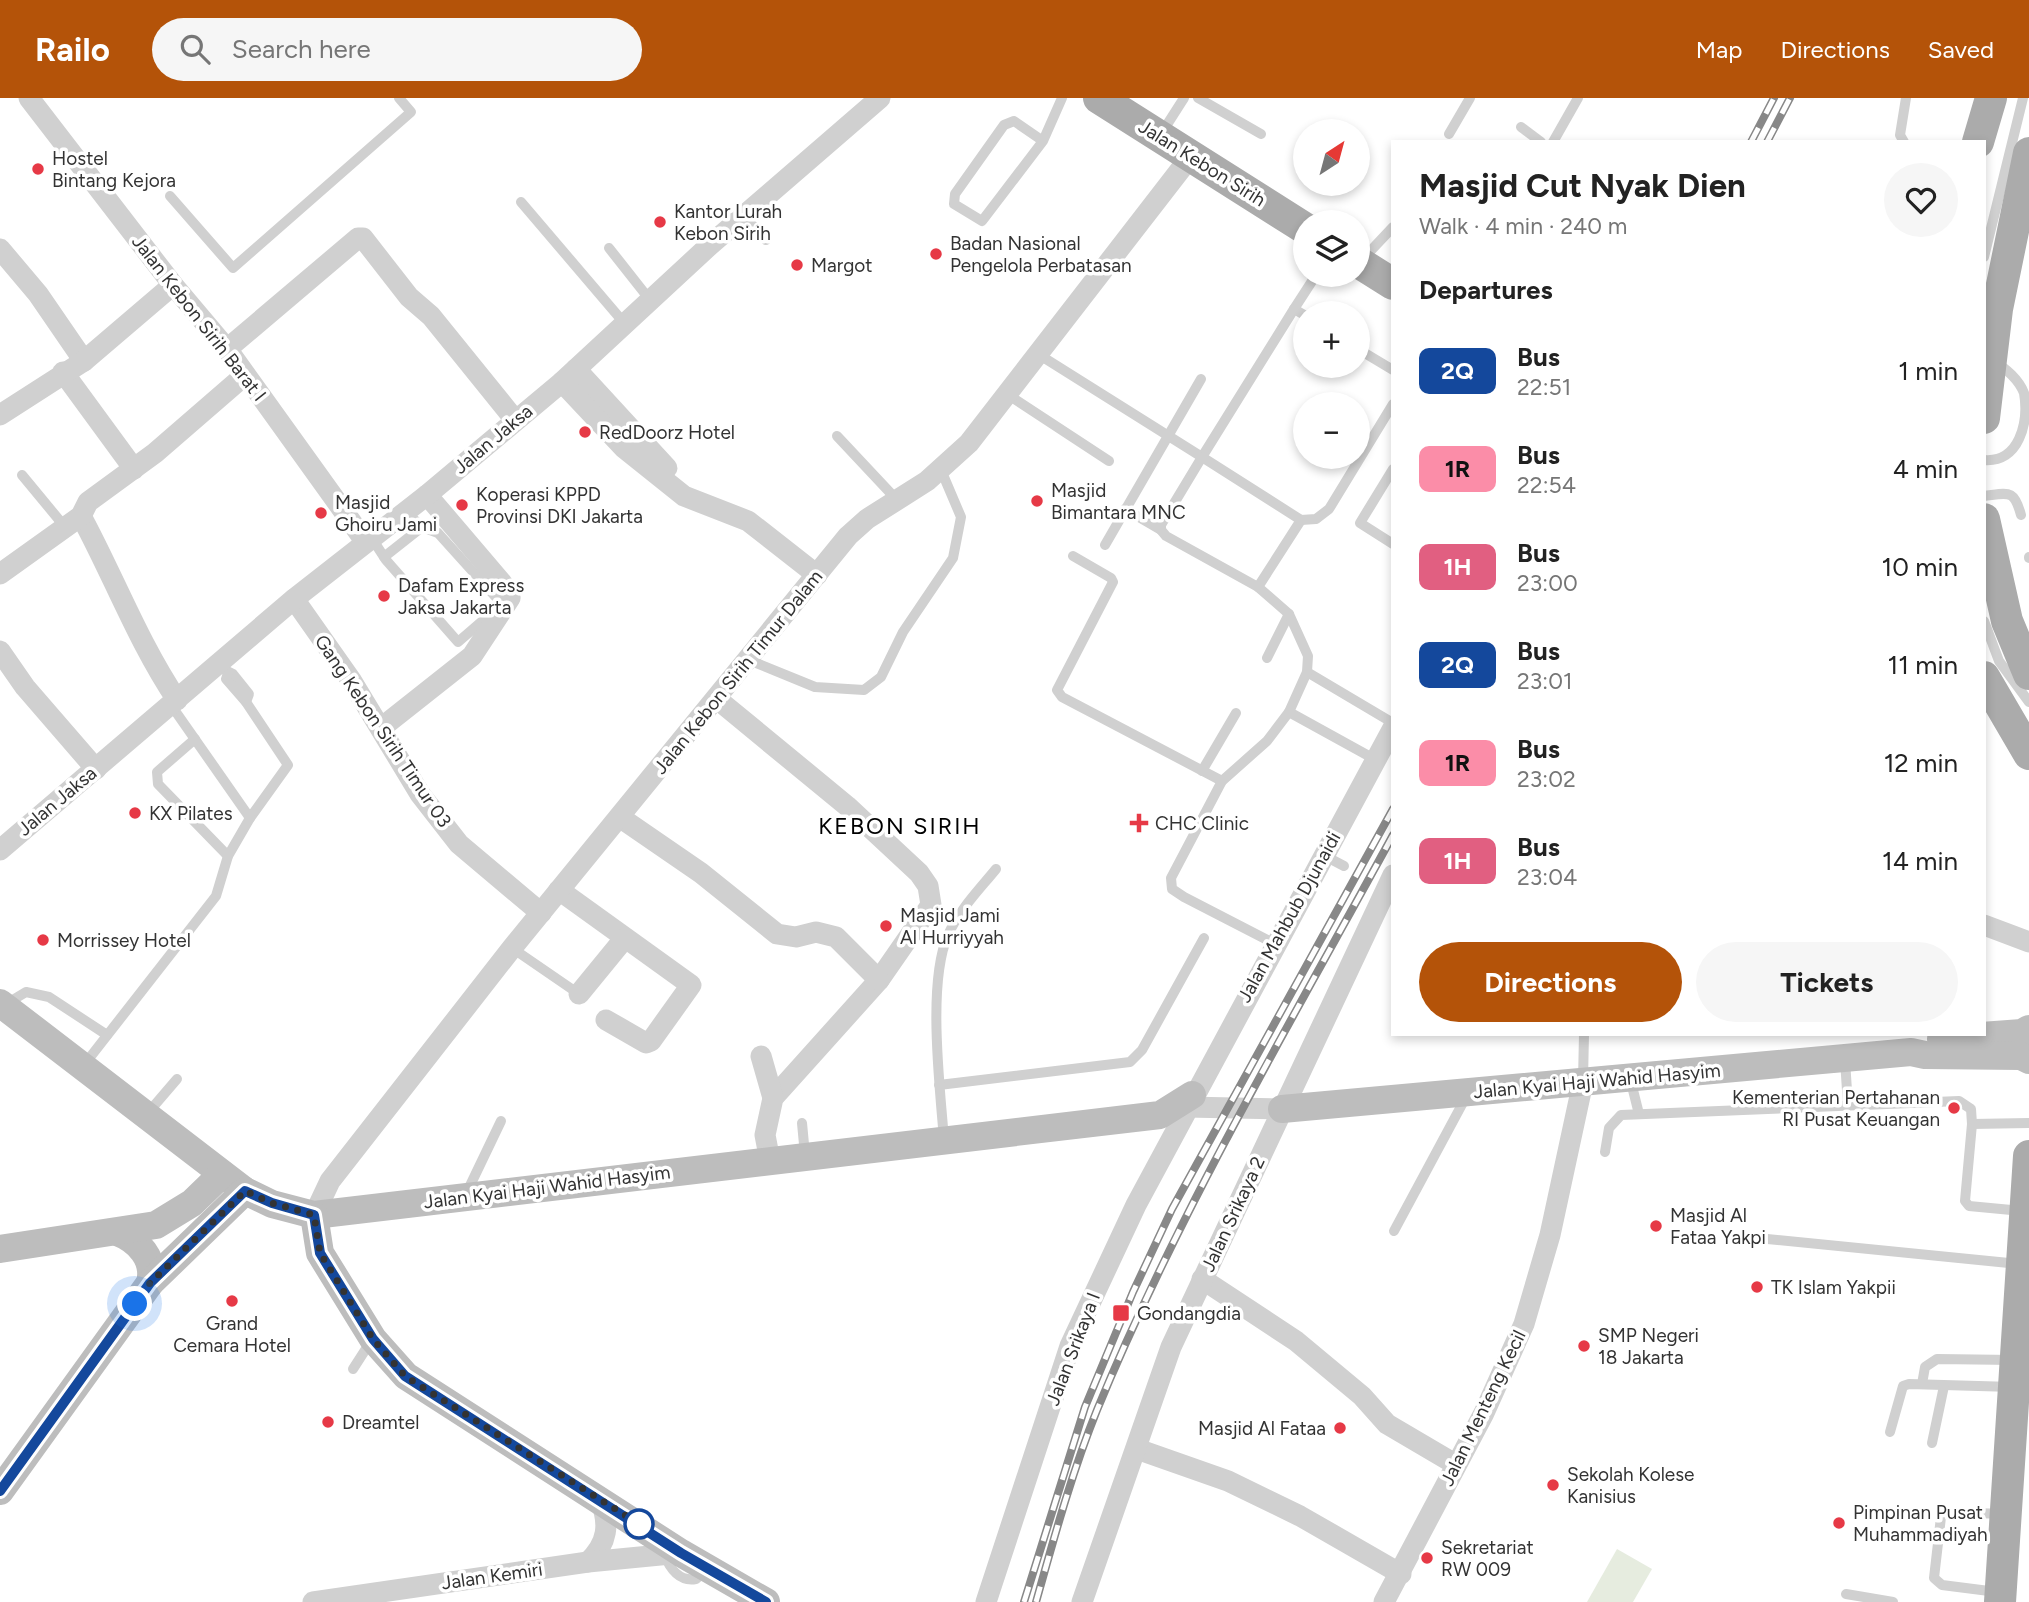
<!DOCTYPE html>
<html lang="en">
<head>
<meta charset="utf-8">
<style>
	body { margin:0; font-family:Figtree,sans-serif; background:#f6f6f6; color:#222; height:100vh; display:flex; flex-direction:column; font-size:26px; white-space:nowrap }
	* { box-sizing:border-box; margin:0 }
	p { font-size:23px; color:#767676 }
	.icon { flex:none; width:38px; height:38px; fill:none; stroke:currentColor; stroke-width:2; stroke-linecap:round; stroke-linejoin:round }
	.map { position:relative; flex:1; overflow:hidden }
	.side { position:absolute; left:1391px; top:42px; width:595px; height:896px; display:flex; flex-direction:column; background:#fff; border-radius:0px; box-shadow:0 4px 10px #0003 }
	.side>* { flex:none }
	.badge { padding:0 14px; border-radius:10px; font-size:24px; line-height:46px }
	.needle { width:46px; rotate:36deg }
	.buttons { position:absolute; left:1293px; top:21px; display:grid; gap:14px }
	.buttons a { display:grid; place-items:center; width:77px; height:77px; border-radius:50%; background:#fff; box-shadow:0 4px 10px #0003; font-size:35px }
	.you { position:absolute; width:35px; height:35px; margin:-18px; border:5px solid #fff; border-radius:50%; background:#1a73e8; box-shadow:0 0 0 10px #1a73e833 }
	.map>.badge { position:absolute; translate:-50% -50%; box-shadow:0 0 0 4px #fff }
	h2 { padding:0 28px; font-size:26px; line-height:63px }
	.round { display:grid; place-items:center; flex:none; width:74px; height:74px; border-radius:37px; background:#f6f6f6 }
	.overview { display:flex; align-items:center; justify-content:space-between; height:119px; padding:0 28px }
	h1 { font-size:33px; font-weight:700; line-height:52px }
	.cta { display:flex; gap:14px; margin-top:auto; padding:14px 28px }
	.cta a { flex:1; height:80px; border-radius:42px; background:#b45309; color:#fff; font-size:28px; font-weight:700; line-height:80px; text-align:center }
	.cta a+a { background:#f6f6f6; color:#222 }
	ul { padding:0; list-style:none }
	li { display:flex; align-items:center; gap:21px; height:98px; padding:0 28px }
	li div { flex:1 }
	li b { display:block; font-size:26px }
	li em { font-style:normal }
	li .badge { min-width:77px; font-weight:700; text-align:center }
	header { display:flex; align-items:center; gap:42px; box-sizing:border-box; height:98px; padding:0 35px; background:#b45309; color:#fff }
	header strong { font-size:33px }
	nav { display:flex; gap:38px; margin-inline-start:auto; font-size:24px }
	.search { width:490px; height:63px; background:#f6f6f6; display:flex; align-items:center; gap:18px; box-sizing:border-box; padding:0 24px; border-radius:38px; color:#767676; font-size:26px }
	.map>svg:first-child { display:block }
	.green { fill:#e6ecdf }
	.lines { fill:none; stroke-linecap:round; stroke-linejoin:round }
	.lane { stroke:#d0d0d0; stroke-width:10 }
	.street { stroke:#d0d0d0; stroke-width:21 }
	.secondary { stroke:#bdbdbd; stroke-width:28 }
	.primary { stroke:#ababab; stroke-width:32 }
	.rail-casing { stroke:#888; stroke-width:8 }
	.rail { stroke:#fff; stroke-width:5; stroke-dasharray:16; stroke-linecap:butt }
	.line-casing { stroke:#fff; stroke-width:16 }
	.line { stroke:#14489c; stroke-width:10 }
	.walk { stroke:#333; stroke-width:7; stroke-dasharray:0 12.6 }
	.poi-dot { fill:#e63946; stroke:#fff; stroke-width:2.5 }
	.stop-dot { fill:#fff; stroke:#14489c; stroke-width:3.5 }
	.labels { text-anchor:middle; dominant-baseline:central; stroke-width:7; stroke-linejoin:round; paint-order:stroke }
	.poi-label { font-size:19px; fill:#333; stroke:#fff; text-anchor:start }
	.street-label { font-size:19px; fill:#333; stroke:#fff }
	.quarter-label { font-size:23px; letter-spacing:2px; fill:#000; stroke:#fff }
</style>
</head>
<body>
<header>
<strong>Railo</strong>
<div class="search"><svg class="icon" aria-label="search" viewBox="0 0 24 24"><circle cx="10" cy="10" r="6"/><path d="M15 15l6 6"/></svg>Search here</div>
<nav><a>Map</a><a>Directions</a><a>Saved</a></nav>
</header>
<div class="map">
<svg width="2029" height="1504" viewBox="0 0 2029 1504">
	<rect width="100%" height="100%" fill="#fff"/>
	<polygon class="green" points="1617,1451 1652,1471 1633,1504 1587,1504"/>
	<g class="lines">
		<g class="lane">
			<polyline points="1198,0 1261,36"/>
			<polyline points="1521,29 1541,44"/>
			<polyline points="1161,36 1184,0"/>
			<polyline points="1449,36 1470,0"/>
			<polyline points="1043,43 1014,23 1004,27 955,96 954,106 982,123 1043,43 1062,0"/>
			<polyline points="1553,44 1578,0"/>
			<polyline points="1904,44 1900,37 1906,0"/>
			<polyline points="170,98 233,170 411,14 399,0"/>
			<polyline points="521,104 625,226"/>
			<polyline points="744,118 766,142"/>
			<polyline points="609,150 650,202"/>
			<polyline points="1984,159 2023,0"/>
			<polyline points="1361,163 1393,129"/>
			<polyline points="1294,211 1316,177"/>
			<polyline points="1358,251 1393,272"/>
			<polyline points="1038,256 1202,359 1294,211 1306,218"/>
			<polyline points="1007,296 1109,363"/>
			<polyline points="837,338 897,402"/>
			<path d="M1984,362C2019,365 2029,325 2024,295C2019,282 2006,270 1994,264"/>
			<polyline points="1393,371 1360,425 1393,446"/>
			<polyline points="22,377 65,429"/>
			<path d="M1984,398C2009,395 2014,391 2021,417"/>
			<polyline points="1125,411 1161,432"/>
			<polyline points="371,439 386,462 458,544 502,506 438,435 422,429 405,413"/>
			<polyline points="1105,447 1201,281"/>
			<polyline points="1073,458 1111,480 1113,484 1057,592 1062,599 1222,683"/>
			<polyline points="384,459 422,429"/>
			<polyline points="2029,459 2029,460"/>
			<polyline points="1258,489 1301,422"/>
			<polyline points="1984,523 1999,563 2029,604"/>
			<polyline points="1267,560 1289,516"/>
			<polyline points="749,562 815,589 864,592 881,579 903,534 953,460 961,419 941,372"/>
			<polyline points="225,572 233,576 249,596 246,604"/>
			<polyline points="1307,574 1393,625"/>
			<polyline points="228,575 226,581 246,604 288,667 250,720"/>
			<polyline points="1289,614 1376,662"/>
			<polyline points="195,641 157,674 158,686 228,758"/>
			<polyline points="1202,673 1236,615"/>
			<polyline points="1323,757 1344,768"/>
			<polyline points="1275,846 1184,799 1172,791 1171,780 1222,683 1267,643 1289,614 1307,574 1308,558 1289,516 1258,489 1166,438 1161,432 1161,427 1202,359 1301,422 1316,421 1329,411 1393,306"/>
			<polyline points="512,850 579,896"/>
			<polyline points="6,906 26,894 49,899 107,937"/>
			<polyline points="1845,962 1848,1008"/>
			<polyline points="84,967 216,798 228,758 250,720 171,607"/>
			<polyline points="1630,980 1639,1016"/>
			<polyline points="1583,982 1584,936"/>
			<polyline points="939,987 1130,964 1142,952 1204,840"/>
			<polyline points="147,1016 177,981"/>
			<polyline points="802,1025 805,1057"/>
			<polyline points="1972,1026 2029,1025"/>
			<path d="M944,1042C940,988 927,885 948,837C959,812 979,792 996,771"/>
			<polyline points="1605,1054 1609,1030 1621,1017 1959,1003 1971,1011 1972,1026 1965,1103 1969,1108 2022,1113"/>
			<polyline points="466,1096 501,1023"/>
			<polyline points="1394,1133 1466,999"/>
			<polyline points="1757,1140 2019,1166"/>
			<polyline points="353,1271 371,1243"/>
			<polyline points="1922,1286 1925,1269 1937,1261 2014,1262"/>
			<polyline points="1890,1334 1903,1288 1909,1286 2013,1289"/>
			<polyline points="1932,1345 1944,1288"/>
			<path d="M664,1456C670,1471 679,1484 696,1481L706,1472"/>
			<polyline points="1997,1494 1942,1487 1934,1480 1941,1419 1944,1414 2004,1416"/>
			<polyline points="1846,1496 1893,1504"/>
		</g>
		<g class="street">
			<polyline points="29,0 173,187 227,251 365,443"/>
			<polyline points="0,151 38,196 84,263"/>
			<polyline points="227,251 358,140 363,140 409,199 431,218 515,322"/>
			<polyline points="576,271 667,370"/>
			<polyline points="63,274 134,371"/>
			<polyline points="562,284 624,350 684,398 748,423 817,477"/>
			<polyline points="0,317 84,263 173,187"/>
			<path d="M81,418C114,479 138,544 177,602"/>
			<polyline points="0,476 81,418 88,404 155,355 245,277"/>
			<polyline points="294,501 351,582 420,696 459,746 541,815"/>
			<polyline points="0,553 25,589 96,671"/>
			<polyline points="717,601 847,708 919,775 928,788 931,807 879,882 773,1000 765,1037 770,1063"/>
			<polyline points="381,630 472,558 510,500 502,485 427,397"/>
			<polyline points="621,720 701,775 777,836 796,839 816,834 836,839 879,882"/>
			<polyline points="0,752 294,501 427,397 562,284 710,147 880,0"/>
			<polyline points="559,792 691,887 651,943 646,945 606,922"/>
			<polyline points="1984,827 2029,844"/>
			<polyline points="579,896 624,841"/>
			<polyline points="761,958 773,1000"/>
			<polyline points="1186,1009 1282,1011"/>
			<polyline points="314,1117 330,1083 512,850 848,438 867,421 927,383 969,345 1191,58"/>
			<polyline points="1202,1181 1296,1243 1362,1298 1387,1326 1455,1366"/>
			<polyline points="1137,1351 1228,1383 1300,1418 1401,1476"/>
			<path d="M588,1464C608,1445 610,1426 600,1401"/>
			<polyline points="313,1504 588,1464 681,1455"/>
			<polyline points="986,1504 1070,1248 1136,1107 1393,630"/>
			<polyline points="1082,1504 1171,1249 1393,777"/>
			<polyline points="1384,1504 1484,1315 1524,1226 1550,1137 1583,984"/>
		</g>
		<g class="secondary">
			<polyline points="0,905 245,1093 272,1106 314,1117 1160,1017 1192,997"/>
			<polyline points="1941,941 2022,935 2029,931"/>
			<polyline points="1282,1011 1911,954 1925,957 2021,958 2029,962"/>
			<polyline points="314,1117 320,1155 373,1241 406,1278 681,1455 766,1504"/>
			<path d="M117,1134C138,1142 156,1161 150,1185"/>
			<polyline points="0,1151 156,1127 192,1105 222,1076"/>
			<polyline points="0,1393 150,1185 245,1093"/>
		</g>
		<g class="primary">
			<polyline points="1099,0 1306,131"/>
			<polyline points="1978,44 1991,0"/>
			<polyline points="1358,164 1393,186"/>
			<polyline points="1984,320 1997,211 2029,55"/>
			<polyline points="1984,421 2007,523 2029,576"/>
			<polyline points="1984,579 2029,656"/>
			<polyline points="2000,1504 2029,1058"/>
		</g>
		<defs>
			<g id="rail">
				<polyline points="1751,44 1774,0"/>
				<polyline points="1767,44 1790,0"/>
				<polyline points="1024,1504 1085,1309 1133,1194 1172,1111 1393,711"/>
				<path d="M1036,1504C1054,1440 1072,1374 1097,1312C1179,1113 1290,926 1393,737"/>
			</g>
		</defs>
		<use href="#rail" class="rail-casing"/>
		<use href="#rail" class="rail"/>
	</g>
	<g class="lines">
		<defs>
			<polyline id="line" points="0,1393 150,1185 245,1093 272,1105 314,1117 320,1155 373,1241 405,1278 681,1455 766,1504"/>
		</defs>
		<use href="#line" class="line-casing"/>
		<use href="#line" class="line"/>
		<polyline class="walk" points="135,1206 150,1185 245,1093 272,1105 314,1117 320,1155 373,1241 405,1278 639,1426"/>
	</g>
	<g class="poi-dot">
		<circle cx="38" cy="71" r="7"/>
		<circle cx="660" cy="124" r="7"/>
		<circle cx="936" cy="156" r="7"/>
		<circle cx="797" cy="167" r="7"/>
		<circle cx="585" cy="334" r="7"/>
		<circle cx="1037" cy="403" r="7"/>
		<circle cx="462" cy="407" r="7"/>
		<circle cx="321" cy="415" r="7"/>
		<circle cx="384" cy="498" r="7"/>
		<circle cx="135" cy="715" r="7"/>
		<path d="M1135.5 714.5h7v7h7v7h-7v7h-7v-7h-7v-7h7z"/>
		<circle cx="886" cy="828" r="7"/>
		<circle cx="43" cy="842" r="7"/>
		<circle cx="1954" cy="1010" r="7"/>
		<circle cx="1656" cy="1128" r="7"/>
		<circle cx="1757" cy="1189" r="7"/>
		<circle cx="232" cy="1203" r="7"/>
		<rect x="1112" y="1206" width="18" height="18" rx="3.5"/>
		<circle cx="1584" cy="1248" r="7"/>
		<circle cx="328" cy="1324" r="7"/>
		<circle cx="1340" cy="1330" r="7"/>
		<circle cx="1553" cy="1387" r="7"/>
		<circle cx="1839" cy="1425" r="7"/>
		<circle cx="1427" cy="1460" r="7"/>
	</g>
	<circle class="stop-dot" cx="639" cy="1426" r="14"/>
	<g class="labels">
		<g class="poi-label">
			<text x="52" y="60">Hostel<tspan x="52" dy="22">Bintang Kejora</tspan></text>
			<text x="674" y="113">Kantor Lurah<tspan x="674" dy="22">Kebon Sirih</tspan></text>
			<text x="950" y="145">Badan Nasional<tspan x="950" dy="22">Pengelola Perbatasan</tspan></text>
			<text x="811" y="167">Margot</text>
			<text x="599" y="334">RedDoorz Hotel</text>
			<text x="1051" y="392">Masjid<tspan x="1051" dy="22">Bimantara MNC</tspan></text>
			<text x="476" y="396">Koperasi KPPD<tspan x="476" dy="22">Provinsi DKI Jakarta</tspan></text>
			<text x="335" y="404">Masjid<tspan x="335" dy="22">Ghoiru Jami</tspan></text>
			<text x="398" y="487">Dafam Express<tspan x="398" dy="22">Jaksa Jakarta</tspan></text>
			<text x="149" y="715">KX Pilates</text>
			<text x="1155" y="725">CHC Clinic</text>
			<text x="900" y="817">Masjid Jami<tspan x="900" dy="22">Al Hurriyyah</tspan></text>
			<text x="57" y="842">Morrissey Hotel</text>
			<text x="1940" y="999" text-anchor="end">Kementerian Pertahanan<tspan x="1940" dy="22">RI Pusat Keuangan</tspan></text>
			<text x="1670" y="1117">Masjid Al<tspan x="1670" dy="22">Fataa Yakpi</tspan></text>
			<text x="1771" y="1189">TK Islam Yakpii</text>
			<text x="1137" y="1215">Gondangdia</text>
			<text x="232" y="1225" text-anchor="middle">Grand<tspan x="232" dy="22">Cemara Hotel</tspan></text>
			<text x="1598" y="1237">SMP Negeri<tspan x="1598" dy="22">18 Jakarta</tspan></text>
			<text x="342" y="1324">Dreamtel</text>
			<text x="1326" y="1330" text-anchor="end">Masjid Al Fataa</text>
			<text x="1567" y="1376">Sekolah Kolese<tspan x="1567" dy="22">Kanisius</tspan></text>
			<text x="1853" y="1414">Pimpinan Pusat<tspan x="1853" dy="22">Muhammadiyah</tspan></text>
			<text x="1441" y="1449">Sekretariat<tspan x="1441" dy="22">RW 009</tspan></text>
		</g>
		<g class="street-label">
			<text transform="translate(1202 65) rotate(32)">Jalan Kebon Sirih</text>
			<text transform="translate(199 220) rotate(52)">Jalan Kebon Sirih Barat I</text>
			<text transform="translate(493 341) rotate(-40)">Jalan Jaksa</text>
			<text transform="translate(738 574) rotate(-51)">Jalan Kebon Sirih Timur Dalam</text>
			<text transform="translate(383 633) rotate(56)">Gang Kebon Sirih Timur 03</text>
			<text transform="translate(57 703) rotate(-40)">Jalan Jaksa</text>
			<text transform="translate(1289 819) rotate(-61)">Jalan Mahbub Djunaidi</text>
			<text transform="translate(1597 983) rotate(-5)">Jalan Kyai Haji Wahid Hasyim</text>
			<text transform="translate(547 1089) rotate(-7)">Jalan Kyai Haji Wahid Hasyim</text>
			<text transform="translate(1233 1116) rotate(-65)">Jalan Srikaya 2</text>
			<text transform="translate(1073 1251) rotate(-69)">Jalan Srikaya I</text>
			<text transform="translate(1483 1310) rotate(-64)">Jalan Menteng Kecil</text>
			<text transform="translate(492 1478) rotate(-8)">Jalan Kemiri</text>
		</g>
		<g class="quarter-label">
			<text x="900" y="728">KEBON SIRIH</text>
		</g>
	</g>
</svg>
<div class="buttons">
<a><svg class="needle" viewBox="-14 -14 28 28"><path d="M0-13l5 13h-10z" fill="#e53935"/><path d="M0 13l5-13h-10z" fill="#767676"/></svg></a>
<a><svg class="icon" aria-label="layers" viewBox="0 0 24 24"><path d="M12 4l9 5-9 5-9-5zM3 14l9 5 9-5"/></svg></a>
<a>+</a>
<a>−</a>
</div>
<div class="you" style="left:135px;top:1206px"></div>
<section class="side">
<div class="overview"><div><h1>Masjid Cut Nyak Dien</h1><p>Walk · 4 min · 240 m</p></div><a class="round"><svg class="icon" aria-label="heart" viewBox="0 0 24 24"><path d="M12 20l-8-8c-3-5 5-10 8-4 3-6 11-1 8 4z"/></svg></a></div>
<h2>Departures</h2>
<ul>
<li><span class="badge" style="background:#14489c;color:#fff">2Q</span><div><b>Bus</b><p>22:51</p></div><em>1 min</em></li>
<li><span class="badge" style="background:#fb8da8;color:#111">1R</span><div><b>Bus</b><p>22:54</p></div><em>4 min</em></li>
<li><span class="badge" style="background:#e15f81;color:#fff">1H</span><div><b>Bus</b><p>23:00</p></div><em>10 min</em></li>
<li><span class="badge" style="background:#14489c;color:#fff">2Q</span><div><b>Bus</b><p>23:01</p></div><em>11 min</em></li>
<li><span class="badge" style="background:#fb8da8;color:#111">1R</span><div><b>Bus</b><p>23:02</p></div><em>12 min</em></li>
<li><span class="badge" style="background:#e15f81;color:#fff">1H</span><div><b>Bus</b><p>23:04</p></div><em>14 min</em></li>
</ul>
<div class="cta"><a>Directions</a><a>Tickets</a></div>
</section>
</div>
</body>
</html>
